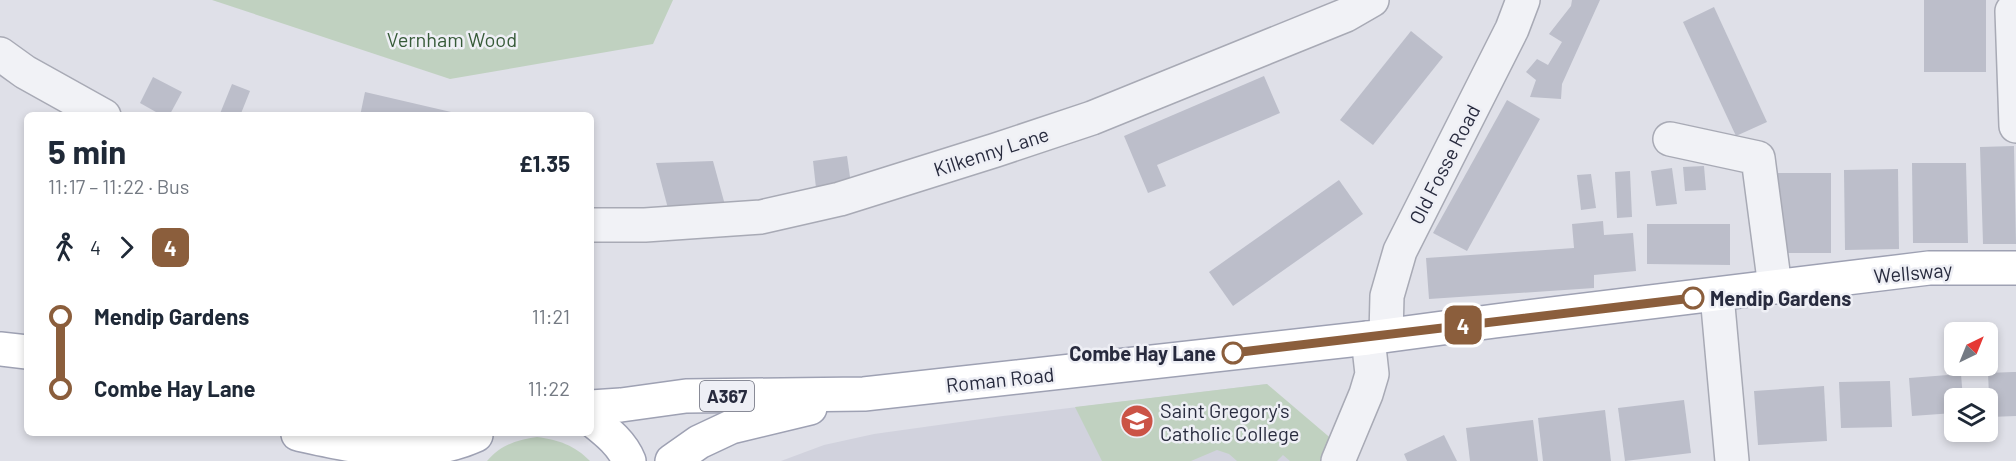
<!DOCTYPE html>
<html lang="en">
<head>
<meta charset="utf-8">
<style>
	body { margin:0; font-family:Barlow,sans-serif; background:#f2f2f3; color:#1f2937; height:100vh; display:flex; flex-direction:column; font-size:22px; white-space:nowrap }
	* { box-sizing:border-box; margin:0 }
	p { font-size:20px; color:#747a83 }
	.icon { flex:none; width:33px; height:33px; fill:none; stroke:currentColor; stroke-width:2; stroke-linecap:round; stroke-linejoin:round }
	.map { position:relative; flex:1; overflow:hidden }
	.details { position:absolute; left:24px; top:112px; width:570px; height:324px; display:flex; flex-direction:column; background:#fff; border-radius:9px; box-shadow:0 3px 9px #0003 }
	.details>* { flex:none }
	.badge { padding:0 12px; border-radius:9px; font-size:21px; line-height:39px }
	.needle { width:39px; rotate:43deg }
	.tools { position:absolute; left:1944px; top:322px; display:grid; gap:12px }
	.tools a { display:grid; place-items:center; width:54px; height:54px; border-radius:9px; background:#fff; box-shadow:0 3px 9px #0003; font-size:30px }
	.map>.badge { position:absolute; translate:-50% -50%; box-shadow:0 0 0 3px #fff }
	.legs { display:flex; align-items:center; gap:9px; height:66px; padding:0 24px; font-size:20px }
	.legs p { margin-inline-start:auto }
	.headline { display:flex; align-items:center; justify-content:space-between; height:102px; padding:0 24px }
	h1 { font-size:33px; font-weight:700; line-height:45px }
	ul { padding:0 24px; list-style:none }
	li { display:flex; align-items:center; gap:21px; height:72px; font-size:22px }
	li i { display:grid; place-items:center; width:9px; height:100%; margin:0 8px; background:currentColor }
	li i::after { content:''; width:15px; height:15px; margin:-8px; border:4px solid; border-radius:50%; background:#fff }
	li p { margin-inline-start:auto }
	li:first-child i { background:linear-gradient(#0000 50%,currentColor 0) }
	li:last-child i { background:linear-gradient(currentColor 50%,#0000 0) }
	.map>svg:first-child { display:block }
	.built { fill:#d1d2dd }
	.green { fill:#c0d1c0 }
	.building { fill:#bcbeca }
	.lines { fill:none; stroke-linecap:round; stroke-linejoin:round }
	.minor-casing { stroke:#a8aab5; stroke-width:36 }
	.major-casing { stroke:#9ea1b3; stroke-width:36 }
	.minor { stroke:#f1f2f6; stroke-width:33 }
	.major { stroke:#fff; stroke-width:33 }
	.line-1-casing { stroke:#fff; stroke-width:14 }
	.line-1 { stroke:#8b5e3c; stroke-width:9 }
	.stop-1-dot { fill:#fff; stroke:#8b5e3c; stroke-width:3 }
	.labels { text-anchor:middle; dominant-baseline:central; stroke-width:5; stroke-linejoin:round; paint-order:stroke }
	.shield { fill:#eeeff5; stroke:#636675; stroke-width:1.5 }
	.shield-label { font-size:18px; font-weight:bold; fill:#282b3e }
	.park-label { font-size:20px; fill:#365a38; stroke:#eeeff5 }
	.street-label { font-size:20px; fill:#282b3e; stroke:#eeeff5 }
	.stop-label { font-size:20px; font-weight:bold; fill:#282b3e; stroke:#eeeff5; text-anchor:start }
	.poi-label { font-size:20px; fill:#282b3e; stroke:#eeeff5; text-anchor:start }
</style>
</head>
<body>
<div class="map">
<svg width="2016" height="461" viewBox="0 0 2016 461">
	<rect width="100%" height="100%" fill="#dfe0e8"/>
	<polygon class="built" points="1267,384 1323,461 781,461 824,445 874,434 1003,416"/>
	<g class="green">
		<polygon points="212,0 673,0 653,44 450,79"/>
		<polygon points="1267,384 1334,441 1323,461 1290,461 1283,455 1277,461 1237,461 1229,454 1217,450 1191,461 1102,461 1075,407"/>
		<path d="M537,437C559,440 574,445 590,461H487C501,445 516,440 537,437Z"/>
	</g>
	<g class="building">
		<polygon points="1572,0 1600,0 1562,84 1561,99 1530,97 1536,80 1526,72 1537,59 1548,65 1562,42 1549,34 1571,6"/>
		<rect x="1924" y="0" width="62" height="72"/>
		<polygon points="1714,7 1767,122 1736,136 1683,22"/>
		<polygon points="1411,31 1443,57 1373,145 1340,120"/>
		<polygon points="1264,76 1280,113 1157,165 1166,186 1148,193 1124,136"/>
		<polygon points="153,77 182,92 169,116 163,116 140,103"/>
		<polygon points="232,84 250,91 240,116 219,116"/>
		<polygon points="365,92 464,115 464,116 360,116"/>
		<polygon points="1507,100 1540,119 1467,251 1433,233"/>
		<polygon points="2014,146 2016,244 1983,244 1980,147"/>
		<polygon points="847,156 851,184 816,188 813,161"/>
		<polygon points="713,161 725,205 670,216 656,163"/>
		<polygon points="1912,163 1966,163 1968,243 1913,243"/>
		<polygon points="1704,166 1706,190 1685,191 1683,167"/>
		<polygon points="1672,168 1677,204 1656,206 1651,171"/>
		<polygon points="1898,169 1899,249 1845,250 1844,170"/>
		<polygon points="1630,171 1632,217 1617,218 1615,172"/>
		<polygon points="1776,173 1831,173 1831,253 1777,253"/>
		<polygon points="1591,174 1596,208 1581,210 1577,175"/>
		<polygon points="1339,180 1363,214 1233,306 1209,272"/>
		<polygon points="1603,221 1604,235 1633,233 1636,271 1594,275 1594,288 1429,299 1426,258 1574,248 1572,224"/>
		<polygon points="1647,224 1730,224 1730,265 1647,264"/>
		<polygon points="2013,372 2016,372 2016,416 1990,417 1988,373"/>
		<polygon points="1961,374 1963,399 1954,399 1954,413 1912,416 1909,378"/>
		<polygon points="1890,381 1892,427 1841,428 1839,382"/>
		<polygon points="1824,386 1827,441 1758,445 1754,391"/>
		<polygon points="1684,400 1691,453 1625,461 1618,408"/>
		<polygon points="1605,410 1611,461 1543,461 1538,418"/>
		<polygon points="1533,420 1538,461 1470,461 1466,428"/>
		<polygon points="1444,435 1457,461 1407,461 1404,454"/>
	</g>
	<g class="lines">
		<defs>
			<g id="minor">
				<polyline points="2012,11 2016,126"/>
				<polyline points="0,54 25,72 104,116"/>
				<polyline points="1670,139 1758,158 1775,287"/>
				<polyline points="591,225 645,225 761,217 840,199 996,150 1092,118 1346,15 1372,0"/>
				<polyline points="1717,295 1732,461"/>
				<polyline points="1386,335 1387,296 1400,251 1512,29 1523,0"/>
				<polyline points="1338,461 1366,394 1372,374 1368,338"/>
			</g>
			<g id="major">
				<polyline points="0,349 27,352"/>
				<polyline points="591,407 621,405 686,396 864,394 1368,338 1495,321 1929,268 2016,268"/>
				<path d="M591,419C606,431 622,443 629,461"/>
				<path d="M298,434C357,447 419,461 476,435"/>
				<polyline points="672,461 699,442 731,427 810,408"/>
			</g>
		</defs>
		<use href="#minor" class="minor-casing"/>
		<use href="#major" class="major-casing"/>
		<use href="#minor" class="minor"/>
		<use href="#major" class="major"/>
	</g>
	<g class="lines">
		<defs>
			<polyline id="line-1" points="1233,353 1693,298"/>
		</defs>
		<use href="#line-1" class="line-1-casing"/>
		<use href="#line-1" class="line-1"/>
	</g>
	<defs>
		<symbol id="school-disc" viewBox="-11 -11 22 22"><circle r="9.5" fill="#cb5346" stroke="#eeeff5"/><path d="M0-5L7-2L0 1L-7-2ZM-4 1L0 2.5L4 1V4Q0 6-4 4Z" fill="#fff"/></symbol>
	</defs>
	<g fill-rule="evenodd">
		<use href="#school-disc" x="1118" y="402" width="38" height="38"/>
	</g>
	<g class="stop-1-dot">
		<circle cx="1693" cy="298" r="10"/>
		<circle cx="1233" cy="353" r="10"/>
	</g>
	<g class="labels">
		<rect class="shield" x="700" y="381" width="54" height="30" rx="4.5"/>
		<g class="shield-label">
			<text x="727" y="396">A367</text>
		</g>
		<g class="park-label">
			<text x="452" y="39">Vernham Wood</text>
		</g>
		<g class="street-label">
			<text transform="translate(991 151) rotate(-18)">Kilkenny Lane</text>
			<text transform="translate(1444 164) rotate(-63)">Old Fosse Road</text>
			<text transform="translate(1913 272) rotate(-5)">Wellsway</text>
			<text transform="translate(1000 379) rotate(-6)">Roman Road</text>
		</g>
		<g class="stop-label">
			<text x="1710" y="298">Mendip Gardens</text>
			<text x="1216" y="353" text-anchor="end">Combe Hay Lane</text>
		</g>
		<g class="poi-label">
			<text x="1160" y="410">Saint Gregory's<tspan x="1160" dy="23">Catholic College</tspan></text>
		</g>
	</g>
</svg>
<div class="tools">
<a><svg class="needle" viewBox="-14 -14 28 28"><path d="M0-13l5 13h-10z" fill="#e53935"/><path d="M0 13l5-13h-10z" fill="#747a83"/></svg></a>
<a><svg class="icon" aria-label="layers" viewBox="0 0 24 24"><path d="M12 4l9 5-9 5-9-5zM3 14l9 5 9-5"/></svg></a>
</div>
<b class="badge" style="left:1463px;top:325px;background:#8b5e3c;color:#fff">4</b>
<section class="details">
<div class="headline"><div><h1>5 min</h1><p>11:17 – 11:22 · Bus</p></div><b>£1.35</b></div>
<div class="legs"><svg class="icon" aria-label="walk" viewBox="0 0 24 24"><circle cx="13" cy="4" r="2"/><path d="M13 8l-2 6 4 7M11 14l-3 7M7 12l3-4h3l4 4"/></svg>4<svg class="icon" aria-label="forward" viewBox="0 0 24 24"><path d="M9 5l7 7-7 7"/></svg><b class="badge" style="background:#8b5e3c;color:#fff">4</b></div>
<ul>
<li><i style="color:#8b5e3c"></i><b>Mendip Gardens</b><p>11:21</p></li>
<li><i style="color:#8b5e3c"></i><b>Combe Hay Lane</b><p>11:22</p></li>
</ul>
</section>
</div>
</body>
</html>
